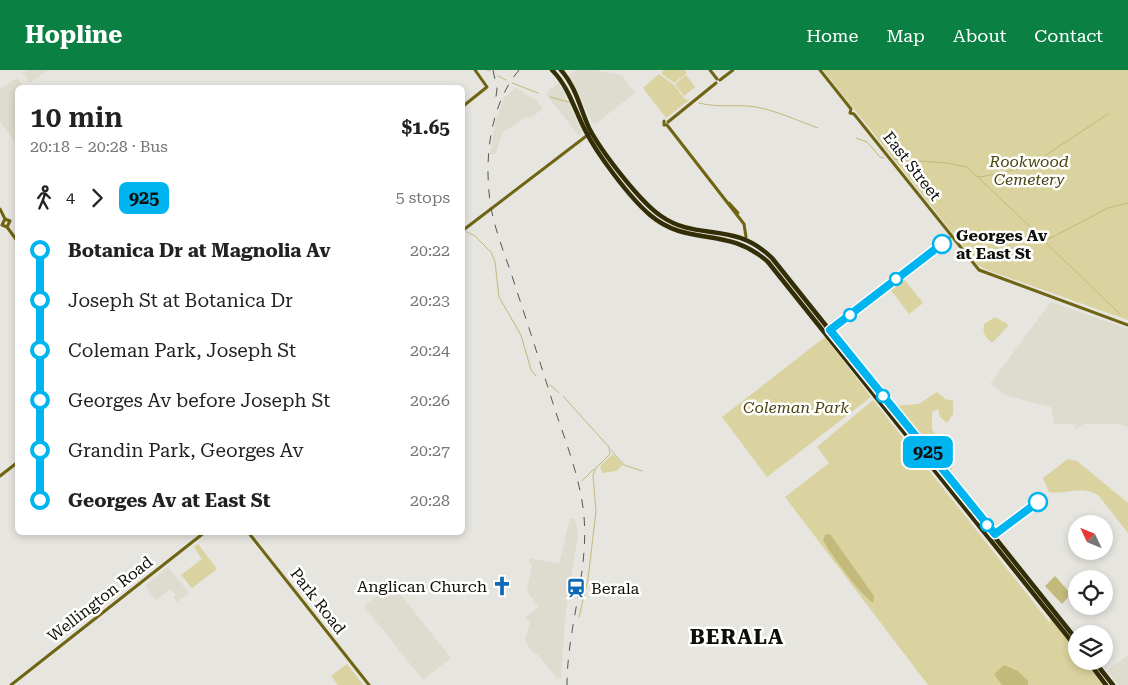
<!DOCTYPE html>
<html lang="en">
<head>
<meta charset="utf-8">
<style>
	body { margin:0; font-family:"Roboto Serif",serif; background:#f2f2f2; color:#222; height:100vh; display:flex; flex-direction:column; font-size:19px; white-space:nowrap }
	* { box-sizing:border-box; margin:0 }
	p { font-size:16px; color:#767676 }
	.icon { flex:none; width:28px; height:28px; fill:none; stroke:currentColor; stroke-width:2; stroke-linecap:round; stroke-linejoin:round }
	.map { position:relative; flex:1; overflow:hidden }
	.drawer { position:absolute; left:15px; top:15px; width:450px; height:450px; display:flex; flex-direction:column; background:#fff; border-radius:8px; box-shadow:0 2px 8px #0003 }
	.drawer>* { flex:none }
	.badge { padding:0 10px; border-radius:8px; font-size:18px; line-height:32px }
	.needle { width:32px; rotate:313deg }
	.controls { position:absolute; left:1068px; top:445px; display:grid; gap:10px }
	.controls a { display:grid; place-items:center; width:45px; height:45px; border-radius:50%; background:#fff; box-shadow:0 2px 8px #0003; font-size:25px }
	.map>.badge { position:absolute; translate:-50% -50%; box-shadow:0 0 0 2px #fff }
	.legs { display:flex; align-items:center; gap:8px; height:55px; padding:0 15px; font-size:16px }
	.legs p { margin-inline-start:auto }
	.summary { display:flex; align-items:center; justify-content:space-between; height:85px; padding:0 15px }
	h1 { font-size:28px; font-weight:600; line-height:38px }
	ul { padding:0 15px; list-style:none }
	li { display:flex; align-items:center; gap:18px; height:50px; font-size:19px }
	li i { display:grid; place-items:center; width:8px; height:100%; margin:0 6px; background:currentColor }
	li i::after { content:''; width:12px; height:12px; margin:-6px; border:4px solid; border-radius:50%; background:#fff }
	li p { margin-inline-start:auto }
	li:first-child i { background:linear-gradient(#0000 50%,currentColor 0) }
	li:last-child i { background:linear-gradient(currentColor 50%,#0000 0) }
	header { display:flex; align-items:center; gap:30px; box-sizing:border-box; height:70px; padding:0 25px; background:#0b8043; color:#fff }
	header strong { font-size:24px }
	nav { display:flex; gap:28px; margin-inline-start:auto; font-size:18px }
	.map>svg:first-child { display:block }
	.built { fill:#dedcce }
	.green { fill:#dad39f }
	.water { fill:#c2b97b }
	.lines { fill:none; stroke-linecap:round; stroke-linejoin:round }
	.stream { stroke:#c2b97b; stroke-width:1 }
	.secondary { stroke:#6f6412; stroke-width:3 }
	.highway { stroke:#342e06; stroke-width:4.5 }
	.rail { stroke:#565653; stroke-width:1; stroke-dasharray:9 9; stroke-linecap:butt }
	.line-1-casing { stroke:#fff; stroke-width:11 }
	.line-1 { stroke:#00b5ef; stroke-width:8 }
	.stop-1-dot { fill:#fff; stroke:#00b5ef; stroke-width:2.5 }
	.labels { text-anchor:middle; dominant-baseline:central; stroke-width:5; stroke-linejoin:round; paint-order:stroke }
	.park-label { font-size:16px; font-style:italic; fill:#4b4413; stroke:#fffffe }
	.street-label { font-size:16px; fill:#0e0e0c; stroke:#fffffe }
	.stop-label { font-size:16px; font-weight:bold; fill:#0e0e0c; stroke:#fffffe; text-anchor:start }
	.poi-label { font-size:16px; fill:#0e0e0c; stroke:#fffffe; text-anchor:end }
	.district-label { font-size:21px; font-weight:bold; letter-spacing:1px; fill:#0e0e0c; stroke:#fffffe }
</style>
</head>
<body>
<header>
<strong>Hopline</strong>
<nav><a>Home</a><a>Map</a><a>About</a><a>Contact</a></nav>
</header>
<div class="map">
<svg width="1128" height="615" viewBox="0 0 1128 615">
	<rect width="100%" height="100%" fill="#e6e5df"/>
	<g class="built">
		<polygon points="27,0 48,0 30,13 23,3"/>
		<polygon points="576,0 595,0 622,5 635,23 594,55 569,5"/>
		<polygon points="17,8 24,17 18,18 17,69 14,71 0,51 0,19"/>
		<polygon points="559,13 582,62 579,66 547,25 549,20"/>
		<polygon points="516,17 536,30 543,39 529,49 527,46 502,63 496,84 490,84 496,50 504,28"/>
		<polygon points="1051,232 1128,259 1128,357 1118,354 1083,354 1076,360 1075,356 1071,354 1054,354 1051,337 1007,326 990,314"/>
		<polygon points="570,448 575,449 578,465 565,548 561,608 557,608 538,585 530,580 525,570 530,553 526,547 539,537 527,521 532,495 529,494 530,488 559,494"/>
		<polygon points="168,497 189,523 177,532 173,527 176,525 171,519 156,530 145,516"/>
		<polygon points="396,519 451,588 423,610 364,536 378,525 382,529"/>
		<polygon points="1128,585 1128,615 1118,615 1107,601"/>
	</g>
	<g class="green">
		<polygon points="664,0 685,0 687,3 674,13 661,3"/>
		<polygon points="823,0 1128,0 1128,250 987,200 978,195"/>
		<polygon points="659,4 674,15 685,29 689,30 666,48 643,18"/>
		<polygon points="686,5 695,17 684,26 675,14"/>
		<polygon points="903,208 923,233 909,244 890,219"/>
		<path d="M995,247L1009,255L992,273C986,267 982,264 984,254Z"/>
		<polygon points="825,267 871,327 767,407 722,347"/>
		<polygon points="937,322 945,329 953,331 953,344 947,353 940,347 938,339 932,342 932,359 941,375 951,378 954,394 949,405 894,336 919,334"/>
		<polygon points="873,330 1050,553 1051,549 1076,580 1076,591 1086,591 1105,615 928,615 785,427 829,393 817,377"/>
		<polygon points="613,384 623,395 616,401 602,403 600,396"/>
		<path d="M1068,389L1077,391L1128,433V463L1099,426C1083,414 1066,425 1049,422L1043,408Z"/>
		<polygon points="198,474 217,499 192,518 181,505 202,489 194,477"/>
		<polygon points="347,594 363,615 338,615 331,606"/>
	</g>
	<g class="water">
		<path d="M830,464L874,526L873,533C859,523 832,486 823,470L825,465Z"/>
		<polygon points="1055,506 1071,524 1062,534 1045,516"/>
		<polygon points="1004,595 1018,601 1028,611 1028,615 1002,615 994,604"/>
	</g>
	<g class="lines">
		<g class="stream">
			<polyline points="487,0 490,1"/>
			<polyline points="498,6 506,10"/>
			<polyline points="512,13 538,23"/>
			<polyline points="550,27 569,32"/>
			<path d="M699,33C718,38 737,34 756,37C778,41 798,51 818,58"/>
			<polyline points="856,68 867,72 880,87 884,88"/>
			<polyline points="894,89 947,93 967,97 1043,169 1047,170 1108,138 1128,133"/>
			<polyline points="976,106 981,107 1028,97 1108,44"/>
			<polyline points="467,162 475,166 491,182 495,192 499,227 521,265 531,300 536,306"/>
			<polyline points="1043,170 1120,244"/>
			<polyline points="550,315 559,323"/>
			<polyline points="563,326 609,377"/>
			<polyline points="611,380 624,395 642,401"/>
			<polyline points="582,411 594,399"/>
			<polyline points="579,547 588,509 596,441 593,405 596,398 610,384 609,377"/>
		</g>
		<g class="secondary">
			<polyline points="710,0 717,9"/>
			<polyline points="820,0 851,39 850,43 854,44 979,200 1128,255"/>
			<polyline points="720,10 733,0"/>
			<polyline points="462,37 487,17 475,0"/>
			<polyline points="664,51 664,55 667,55 744,154 746,167"/>
			<polyline points="668,52 716,13"/>
			<polyline points="729,133 738,143"/>
			<polyline points="0,139 5,149 10,151 7,157"/>
			<polyline points="5,149 2,155 7,157 18,172"/>
			<polyline points="462,161 589,64"/>
			<polyline points="830,261 949,168"/>
			<polyline points="0,406 18,392"/>
			<polyline points="248,462 369,615"/>
			<polyline points="11,615 205,462"/>
		</g>
		<g class="highway">
			<path d="M552,0C569,17 574,39 585,60C597,84 629,127 650,145C689,178 727,155 768,192L1076,577"/>
			<path d="M561,0C576,17 580,38 589,58C601,81 640,132 661,146C698,172 733,150 772,188L1076,569"/>
			<polyline points="1088,591 1106,615"/>
			<polyline points="1094,591 1113,615"/>
		</g>
		<g class="rail">
			<polyline points="493,0 497,19 495,34"/>
			<path d="M519,0C492,32 485,81 489,122C491,151 503,179 512,206C527,252 542,298 556,343C566,372 577,401 582,431C593,493 567,553 567,615"/>
		</g>
	</g>
	<g class="lines">
		<defs>
			<polyline id="line-1" points="942,174 830,260 995,464 1038,432"/>
		</defs>
		<use href="#line-1" class="line-1-casing"/>
		<use href="#line-1" class="line-1"/>
	</g>
	<defs>
		<symbol id="church-bare" viewBox="-9 -9 18 18"><path d="M-1.2-6h2.4v3.5h3.3v2.4h-3.3V6h-2.4V-.1h-3.3v-2.4h3.3Z" fill="#0e68b5" stroke="#fffffe" stroke-width="2.5" paint-order="stroke"/></symbol>
		<symbol id="station-bare" viewBox="-9 -9 18 18"><path d="M-3-6H3Q5-6 5-4V2Q5 4 3 4L4.5 6H3L1.5 4h-3L-3 6H-4.5L-3 4Q-5 4-5 2V-4Q-5-6-3-6ZM-3.5-4v3h7v-3ZM-3.5 1v1.5H-2V1ZM2 1v1.5H3.5V1Z" fill="#0e68b5" stroke="#fffffe" stroke-width="2.5" paint-order="stroke"/></symbol>
	</defs>
	<g fill-rule="evenodd">
		<use href="#church-bare" x="488" y="502" width="28" height="28"/>
		<use href="#station-bare" x="562" y="504" width="28" height="28"/>
	</g>
	<g class="stop-1-dot">
		<circle cx="942" cy="174" r="9"/>
		<circle cx="896" cy="209" r="6"/>
		<circle cx="850" cy="245" r="6"/>
		<circle cx="883" cy="326" r="6"/>
		<circle cx="1038" cy="432" r="9"/>
		<circle cx="987" cy="455" r="6"/>
	</g>
	<g class="labels">
		<g class="park-label">
			<text x="1029" y="91">Rookwood<tspan x="1029" dy="18">Cemetery</tspan></text>
			<text x="796" y="337">Coleman Park</text>
		</g>
		<g class="street-label">
			<text transform="translate(912 96) rotate(52)">East Street</text>
			<text transform="translate(100 529) rotate(-38)">Wellington Road</text>
			<text transform="translate(318 531) rotate(52)">Park Road</text>
		</g>
		<g class="stop-label">
			<text x="956" y="165">Georges Av<tspan x="956" dy="18">at East St</tspan></text>
		</g>
		<g class="poi-label">
			<text x="487" y="516">Anglican Church</text>
			<text x="591" y="518" text-anchor="start">Berala</text>
		</g>
		<g class="district-label">
			<text x="737" y="567">BERALA</text>
		</g>
	</g>
</svg>
<div class="controls">
<a><svg class="needle" viewBox="-14 -14 28 28"><path d="M0-13l5 13h-10z" fill="#e53935"/><path d="M0 13l5-13h-10z" fill="#767676"/></svg></a>
<a><svg class="icon" aria-label="locate" viewBox="0 0 24 24"><circle cx="12" cy="12" r="6"/><path d="M12 2v4M12 18v4M2 12h4M18 12h4"/></svg></a>
<a><svg class="icon" aria-label="layers" viewBox="0 0 24 24"><path d="M12 4l9 5-9 5-9-5zM3 14l9 5 9-5"/></svg></a>
</div>
<b class="badge" style="left:928px;top:382px;background:#00b5ef;color:#111">925</b>
<section class="drawer">
<div class="summary"><div><h1>10 min</h1><p>20:18 – 20:28 · Bus</p></div><b>$1.65</b></div>
<div class="legs"><svg class="icon" aria-label="walk" viewBox="0 0 24 24"><circle cx="13" cy="4" r="2"/><path d="M13 8l-2 6 4 7M11 14l-3 7M7 12l3-4h3l4 4"/></svg>4<svg class="icon" aria-label="forward" viewBox="0 0 24 24"><path d="M9 5l7 7-7 7"/></svg><b class="badge" style="background:#00b5ef;color:#111">925</b><p>5 stops</p></div>
<ul>
<li><i style="color:#00b5ef"></i><b>Botanica Dr at Magnolia Av</b><p>20:22</p></li>
<li><i style="color:#00b5ef"></i><span>Joseph St at Botanica Dr</span><p>20:23</p></li>
<li><i style="color:#00b5ef"></i><span>Coleman Park, Joseph St</span><p>20:24</p></li>
<li><i style="color:#00b5ef"></i><span>Georges Av before Joseph St</span><p>20:26</p></li>
<li><i style="color:#00b5ef"></i><span>Grandin Park, Georges Av</span><p>20:27</p></li>
<li><i style="color:#00b5ef"></i><b>Georges Av at East St</b><p>20:28</p></li>
</ul>
</section>
</div>
</body>
</html>
